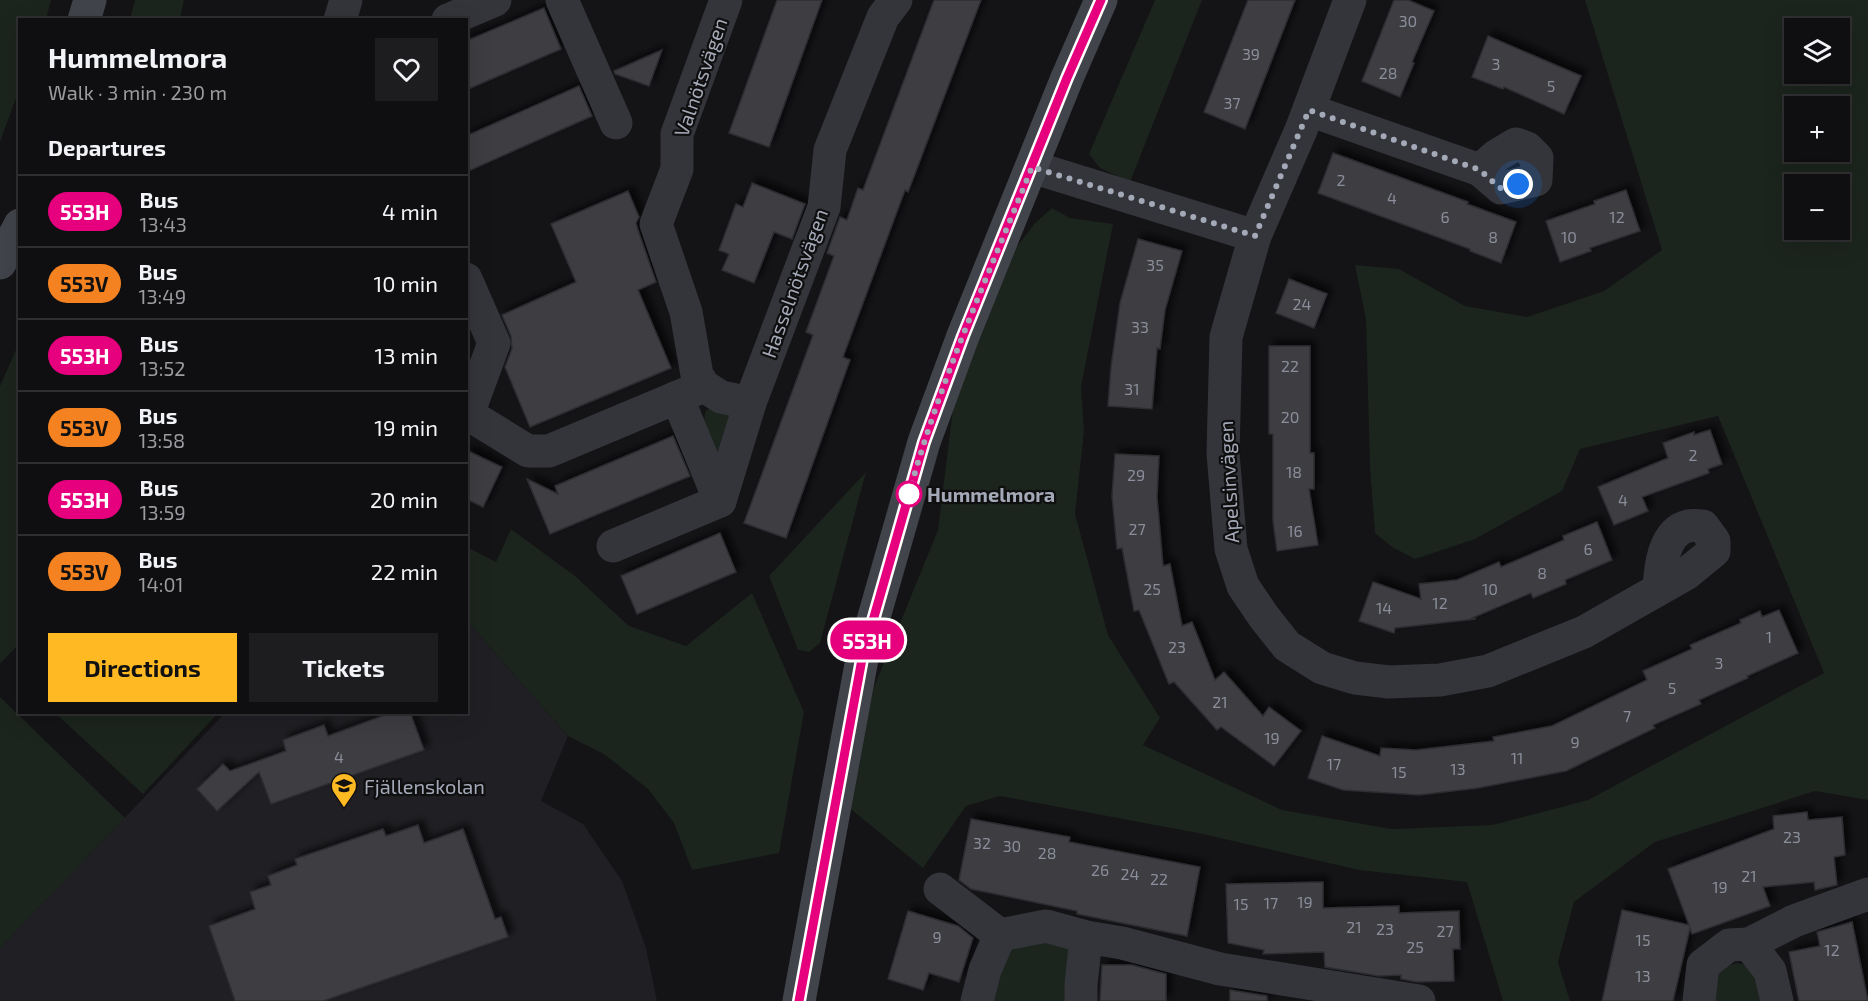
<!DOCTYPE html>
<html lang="en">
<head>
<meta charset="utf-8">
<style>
	body { margin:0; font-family:"Exo 2",sans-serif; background:#1d1c1e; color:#f1f3f6; height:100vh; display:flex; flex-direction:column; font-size:22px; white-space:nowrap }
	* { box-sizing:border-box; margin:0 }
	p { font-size:20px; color:#9b9c9f }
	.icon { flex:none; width:33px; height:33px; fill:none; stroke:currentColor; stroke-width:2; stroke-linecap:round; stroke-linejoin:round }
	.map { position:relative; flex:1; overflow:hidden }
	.side { position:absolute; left:18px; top:18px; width:450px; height:696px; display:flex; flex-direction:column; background:#0f0e10; border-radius:0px; box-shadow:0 6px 24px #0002,0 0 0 2px #2f2e30 }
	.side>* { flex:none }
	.badge { padding:0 12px; border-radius:20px; font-size:21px; line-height:39px }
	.tools { position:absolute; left:1784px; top:18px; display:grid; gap:12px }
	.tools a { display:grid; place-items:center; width:66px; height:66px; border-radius:0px; background:#0f0e10; box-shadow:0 6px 24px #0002,0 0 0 2px #2f2e30; font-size:30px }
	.you { position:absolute; width:30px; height:30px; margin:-15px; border:4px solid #fff; border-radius:50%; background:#1a73e8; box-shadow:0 0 0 9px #1a73e833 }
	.map>.badge { position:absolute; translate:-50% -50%; box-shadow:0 0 0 3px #fff }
	h2 { padding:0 30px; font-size:22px; line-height:54px }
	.round { display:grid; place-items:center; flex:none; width:63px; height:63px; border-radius:0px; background:#1d1c1e }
	.headline { display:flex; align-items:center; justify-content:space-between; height:102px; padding:0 30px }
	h1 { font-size:28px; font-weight:700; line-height:45px }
	.action { display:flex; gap:12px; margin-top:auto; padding:12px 30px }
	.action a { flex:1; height:69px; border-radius:0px; background:#ffb922; color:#111; font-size:24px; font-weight:700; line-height:69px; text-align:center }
	.action a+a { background:#1d1c1e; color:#f1f3f6 }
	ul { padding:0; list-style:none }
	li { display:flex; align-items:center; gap:18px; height:72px; padding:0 30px; border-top:2px solid #2f2e30 }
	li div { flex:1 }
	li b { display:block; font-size:22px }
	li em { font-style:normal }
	li .badge { min-width:66px; font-weight:700; text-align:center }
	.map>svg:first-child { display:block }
	.built { fill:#201f23 }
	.green { fill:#1b241d; fill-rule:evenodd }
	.building { fill:#3d3e43; stroke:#2d2d32; stroke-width:1.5; filter:url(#shadow) }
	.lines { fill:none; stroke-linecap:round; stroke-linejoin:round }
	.street { stroke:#34353b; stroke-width:33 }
	.secondary { stroke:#42444b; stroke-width:33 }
	.line-casing { stroke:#fff; stroke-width:14 }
	.line { stroke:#e6007e; stroke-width:9 }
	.walk { stroke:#a4a9b7; stroke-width:6; stroke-dasharray:0 10.8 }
	.stop-dot { fill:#fff; stroke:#e6007e; stroke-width:3 }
	.labels { text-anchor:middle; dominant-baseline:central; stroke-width:4.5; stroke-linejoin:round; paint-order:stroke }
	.number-label { font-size:16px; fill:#8a8e9a }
	.street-label { font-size:20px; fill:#a4a9b7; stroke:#0f0f10 }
	.stop-label { font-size:20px; font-weight:bold; fill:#a4a9b7; stroke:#0f0f10; text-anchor:start }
	.poi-label { font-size:20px; fill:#a4a9b7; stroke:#0f0f10; text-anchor:start }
</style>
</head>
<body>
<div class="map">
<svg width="1868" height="1001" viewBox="0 0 1868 1001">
	<defs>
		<filter id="shadow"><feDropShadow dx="5.5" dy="-5.5" stdDeviation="3" flood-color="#0009"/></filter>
	</defs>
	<rect width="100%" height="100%" fill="#141316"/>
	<polygon class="built" points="467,621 568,736 541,801 583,824 622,881 646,948 657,1001 0,1001 0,948 225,713 466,712"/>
	<g class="green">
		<polygon points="0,0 51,0 46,19 20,20 19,90 0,142"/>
		<polygon points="135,0 184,0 180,19 130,19"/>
		<polygon points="1155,0 1202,0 1130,182 1100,168 1089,154"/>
		<path d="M1585,0H1868V800L1815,791L1655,842L1574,902L1558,962L1570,1001H1503L1467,882L1359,870L1198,833L1000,796L966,806L923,868L848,807L874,687L938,530L953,408L1012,253L1035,223L1052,208L1070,218L1113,224L1081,387L1084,431L1075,514L1108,635L1160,718L1143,745L1282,810L1392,829L1492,825L1588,800L1824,673L1718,416L1580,449L1562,491L1475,539L1415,559L1392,547L1375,533L1370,468L1366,319L1355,265L1399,269L1465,306L1527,317L1604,291L1662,250ZM1794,28H1839V74H1794ZM1794,106H1839V152H1794ZM1794,184H1839V230H1794Z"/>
		<polygon points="19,343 19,644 0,664 0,386"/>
		<polygon points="714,404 741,413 719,462 704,428 705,412"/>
		<polygon points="866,472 820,643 809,652 798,650 769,576"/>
		<polygon points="511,529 575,576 629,626 686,646 752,593 804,712 779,853 692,870 674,823 648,789 604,754 568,736 467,621 467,547 496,562"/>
		<polygon points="0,697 125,818 0,948"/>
		<polygon points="55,713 218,713 143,794"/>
		<polygon points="1026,936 1074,950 1073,1001 989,1001 1001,958"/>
		<polygon points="1736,963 1752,966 1771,1001 1709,1001 1720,969"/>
	</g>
	<g class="building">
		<polygon points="777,0 822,0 769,147 729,133"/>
		<polygon points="934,0 981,0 908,192 905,190 843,357 850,360 786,538 744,523 813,335 806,332 834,256 827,253 840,217 847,220 858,188 863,190"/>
		<polygon points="1248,0 1295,0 1245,129 1204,112"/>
		<polygon points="1394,0 1408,0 1434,11 1412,62 1414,63 1400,97 1362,81"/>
		<polygon points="544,8 561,49 466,90 466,41"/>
		<polygon points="1488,36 1581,76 1564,114 1504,87 1503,89 1472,77"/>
		<polygon points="662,50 649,86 615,74 614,71"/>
		<polygon points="579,86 592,116 466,172 466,136"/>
		<polygon points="1333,153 1468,202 1467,204 1516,222 1501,263 1470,251 1470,249 1318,193"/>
		<polygon points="752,183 805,204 792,239 774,232 754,283 722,270 729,254 719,250 736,204 743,207"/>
		<polygon points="1626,190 1640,231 1590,248 1591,251 1560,262 1546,221 1595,204 1594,201"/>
		<polygon points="628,191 639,217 636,223 638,230 656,282 638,290 671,368 530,427 505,367 512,349 511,336 502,315 576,282 551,224"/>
		<polygon points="1138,239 1182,251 1165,310 1160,349 1157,348 1152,409 1108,406 1111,367 1120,303"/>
		<polygon points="1289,279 1327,294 1314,328 1276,313"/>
		<polygon points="1269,346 1310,346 1310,453 1314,453 1314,489 1309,489 1318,545 1277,551 1273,521 1273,434 1269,434"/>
		<polygon points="1710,430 1722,464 1708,469 1709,473 1642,497 1648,511 1614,525 1598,487 1668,458 1663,443 1694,432 1694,435"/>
		<polygon points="673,436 690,476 550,534 527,479 558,494 555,486"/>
		<polygon points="466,450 502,467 483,507 466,499"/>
		<polygon points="1115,454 1159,456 1157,497 1163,566 1170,564 1182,626 1192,622 1215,680 1224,672 1263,716 1269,707 1301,731 1274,766 1221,727 1217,730 1174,682 1169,684 1139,610 1134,611 1122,548 1117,549 1112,496"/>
		<polygon points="1597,522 1612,560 1565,580 1566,584 1533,598 1531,593 1472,618 1476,619 1395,628 1394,633 1359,621 1373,582 1421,599 1419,584 1457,580 1499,562 1501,567 1564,540 1563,536"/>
		<polygon points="720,533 736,572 637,614 621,576"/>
		<polygon points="1779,610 1798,653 1747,676 1748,678 1699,700 1701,704 1653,725 1655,728 1566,771 1478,788 1419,795 1343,790 1308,778 1322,736 1380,756 1381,748 1416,750 1494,741 1493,737 1552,726 1647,680 1643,671 1692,649 1690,645 1741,623 1740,620 1760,611 1762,617"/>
		<polygon points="393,712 410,712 424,750 271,804 259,772 217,811 197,789 223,764 230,771 286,751 283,740 324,725 328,736"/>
		<polygon points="1807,812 1808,820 1842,817 1845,855 1834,857 1837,885 1815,890 1814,882 1763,887 1770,906 1692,934 1690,928 1673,1001 1602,1001 1622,910 1689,925 1668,869 1774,829 1773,816"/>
		<polygon points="971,819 1070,837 1069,842 1200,867 1187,936 1077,914 1077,911 971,889 959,880"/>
		<polygon points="418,825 424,843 463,829 495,919 501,917 508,937 323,1001 235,1001 209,926 255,909 250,892 271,885 268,876 297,865 295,859 383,829 386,836"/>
		<polygon points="1323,882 1323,908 1399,906 1399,913 1459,911 1460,949 1453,949 1454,981 1417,982 1401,979 1401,975 1379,976 1325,967 1324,952 1263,954 1264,950 1228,943 1226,884"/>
		<polygon points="908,911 958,926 973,938 959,982 929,973 923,990 888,979"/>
		<polygon points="1852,922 1868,1001 1799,1001 1789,952 1820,946 1817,932"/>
		<polygon points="1102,965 1132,965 1166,974 1166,1001 1100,1001"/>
		<polygon points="1230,990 1267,996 1267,1001 1230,1001"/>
	</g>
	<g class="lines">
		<g class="street">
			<polyline points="562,0 616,123"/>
			<polyline points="726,0 677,134 677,169 656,224 686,312 697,375 704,386 721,397 750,403"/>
			<path d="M1350,0L1301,130L1255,236L1226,337L1223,453L1231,549L1243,586L1264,617L1287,646L1322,668L1355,678L1389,682L1440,680L1488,671L1584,632L1686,574L1714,551V541L1703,526C1699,526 1693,525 1688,526C1663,532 1660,569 1659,589"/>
			<polyline points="340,20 346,0"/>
			<polyline points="448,20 495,0"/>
			<polyline points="1309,110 1480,170 1501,188 1536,180 1537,158 1527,148 1516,144 1496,156 1480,170"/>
			<polyline points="1032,167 1255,236"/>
			<polyline points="466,279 494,343 468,414"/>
			<polyline points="466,413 528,451 549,451 704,386"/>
			<polyline points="720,501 750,403 824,207 830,150 883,17 896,0"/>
			<polyline points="613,546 720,501 677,397"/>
			<polyline points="940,889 1000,935 1046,926 1086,937 1122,943 1220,969 1419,1001"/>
			<polyline points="1749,944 1794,921 1868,894"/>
			<polyline points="977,1001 985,970 1000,935"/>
			<polyline points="1081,1001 1081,985 1086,937"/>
			<polyline points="1699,1001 1703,965 1729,945 1749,944 1770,971 1777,1001"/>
		</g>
		<g class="secondary">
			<polyline points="84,20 90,0"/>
			<polyline points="0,263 20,225"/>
			<polyline points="799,1001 862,659 924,442 963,336 1067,78 1101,0"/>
		</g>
	</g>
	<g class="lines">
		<defs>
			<polyline id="line" points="799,1001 862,659 924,442 963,336 1067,78 1101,0"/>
		</defs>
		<use href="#line" class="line-casing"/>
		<use href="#line" class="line"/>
		<path class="walk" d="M909,494C939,382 989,274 1032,167L1255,236L1309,110L1480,170L1500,188L1518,184"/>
	</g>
	<defs>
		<symbol id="school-pin" viewBox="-11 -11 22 30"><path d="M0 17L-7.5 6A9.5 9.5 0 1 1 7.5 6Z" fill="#ffb922" stroke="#0f0f10"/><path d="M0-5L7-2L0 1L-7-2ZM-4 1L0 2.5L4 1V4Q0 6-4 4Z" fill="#111"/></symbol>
	</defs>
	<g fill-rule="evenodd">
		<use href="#school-pin" x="329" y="771" width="30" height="40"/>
	</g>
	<circle class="stop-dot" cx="909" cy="494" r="12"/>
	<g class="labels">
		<g class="number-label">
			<text x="1408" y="20">30</text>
			<text x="1251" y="53">39</text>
			<text x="1496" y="63">3</text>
			<text x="1388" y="72">28</text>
			<text x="1551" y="85">5</text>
			<text x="1232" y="102">37</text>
			<text x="1341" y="179">2</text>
			<text x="1392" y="197">4</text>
			<text x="1445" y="216">6</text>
			<text x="1617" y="216">12</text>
			<text x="1493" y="236">8</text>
			<text x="1569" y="236">10</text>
			<text x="1155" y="264">35</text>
			<text x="1302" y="303">24</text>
			<text x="1140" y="326">33</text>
			<text x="1290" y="365">22</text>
			<text x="1132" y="388">31</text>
			<text x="1290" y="416">20</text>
			<text x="1693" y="454">2</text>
			<text x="1294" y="471">18</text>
			<text x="1136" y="474">29</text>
			<text x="1623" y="499">4</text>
			<text x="1137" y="528">27</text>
			<text x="1295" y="530">16</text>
			<text x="1588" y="548">6</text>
			<text x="1542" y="572">8</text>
			<text x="1152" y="588">25</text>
			<text x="1490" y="588">10</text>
			<text x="1440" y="602">12</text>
			<text x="1384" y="607">14</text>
			<text x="1769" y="636">1</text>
			<text x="1177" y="646">23</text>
			<text x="1719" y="662">3</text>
			<text x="1672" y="687">5</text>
			<text x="1220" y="701">21</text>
			<text x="1627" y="715">7</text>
			<text x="1272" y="737">19</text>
			<text x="1575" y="741">9</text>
			<text x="339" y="756">4</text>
			<text x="1517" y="757">11</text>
			<text x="1334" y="763">17</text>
			<text x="1458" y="768">13</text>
			<text x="1399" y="771">15</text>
			<text x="1792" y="836">23</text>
			<text x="982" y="842">32</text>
			<text x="1012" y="845">30</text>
			<text x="1047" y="852">28</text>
			<text x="1100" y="869">26</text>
			<text x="1130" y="873">24</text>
			<text x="1749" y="875">21</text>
			<text x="1159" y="878">22</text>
			<text x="1720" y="886">19</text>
			<text x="1305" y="901">19</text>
			<text x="1271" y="902">17</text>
			<text x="1241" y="903">15</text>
			<text x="1354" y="926">21</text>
			<text x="1385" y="928">23</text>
			<text x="1445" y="930">27</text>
			<text x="937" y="936">9</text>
			<text x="1643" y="939">15</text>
			<text x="1415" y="946">25</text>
			<text x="1832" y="949">12</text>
			<text x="1643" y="975">13</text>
		</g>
		<g class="street-label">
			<text transform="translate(700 77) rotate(-71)">Valnötsvägen</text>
			<text transform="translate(794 283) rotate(-70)">Hasselnötsvägen</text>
			<text transform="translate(1228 482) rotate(-93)">Apelsinvägen</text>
		</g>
		<g class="stop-label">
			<text x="927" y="494">Hummelmora</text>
		</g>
		<g class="poi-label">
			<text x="364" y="786">Fjällenskolan</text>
		</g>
	</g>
</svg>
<div class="tools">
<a><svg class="icon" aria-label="layers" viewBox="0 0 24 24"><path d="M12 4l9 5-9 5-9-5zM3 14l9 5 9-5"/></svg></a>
<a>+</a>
<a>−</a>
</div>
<div class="you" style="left:1518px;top:184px"></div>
<b class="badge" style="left:867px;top:640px;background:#e6007e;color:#fff">553H</b>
<section class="side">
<div class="headline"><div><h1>Hummelmora</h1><p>Walk · 3 min · 230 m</p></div><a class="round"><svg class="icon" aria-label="heart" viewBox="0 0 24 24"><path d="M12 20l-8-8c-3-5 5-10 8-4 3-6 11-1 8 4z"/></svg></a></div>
<h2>Departures</h2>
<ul>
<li><span class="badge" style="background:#e6007e;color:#fff">553H</span><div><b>Bus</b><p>13:43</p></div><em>4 min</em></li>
<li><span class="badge" style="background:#f58220;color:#111">553V</span><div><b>Bus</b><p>13:49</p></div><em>10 min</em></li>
<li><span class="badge" style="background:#e6007e;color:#fff">553H</span><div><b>Bus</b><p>13:52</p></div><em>13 min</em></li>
<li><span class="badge" style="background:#f58220;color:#111">553V</span><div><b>Bus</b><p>13:58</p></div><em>19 min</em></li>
<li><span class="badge" style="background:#e6007e;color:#fff">553H</span><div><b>Bus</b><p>13:59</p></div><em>20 min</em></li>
<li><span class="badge" style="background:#f58220;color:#111">553V</span><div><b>Bus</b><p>14:01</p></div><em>22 min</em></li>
</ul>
<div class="action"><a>Directions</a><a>Tickets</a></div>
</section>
</div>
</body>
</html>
